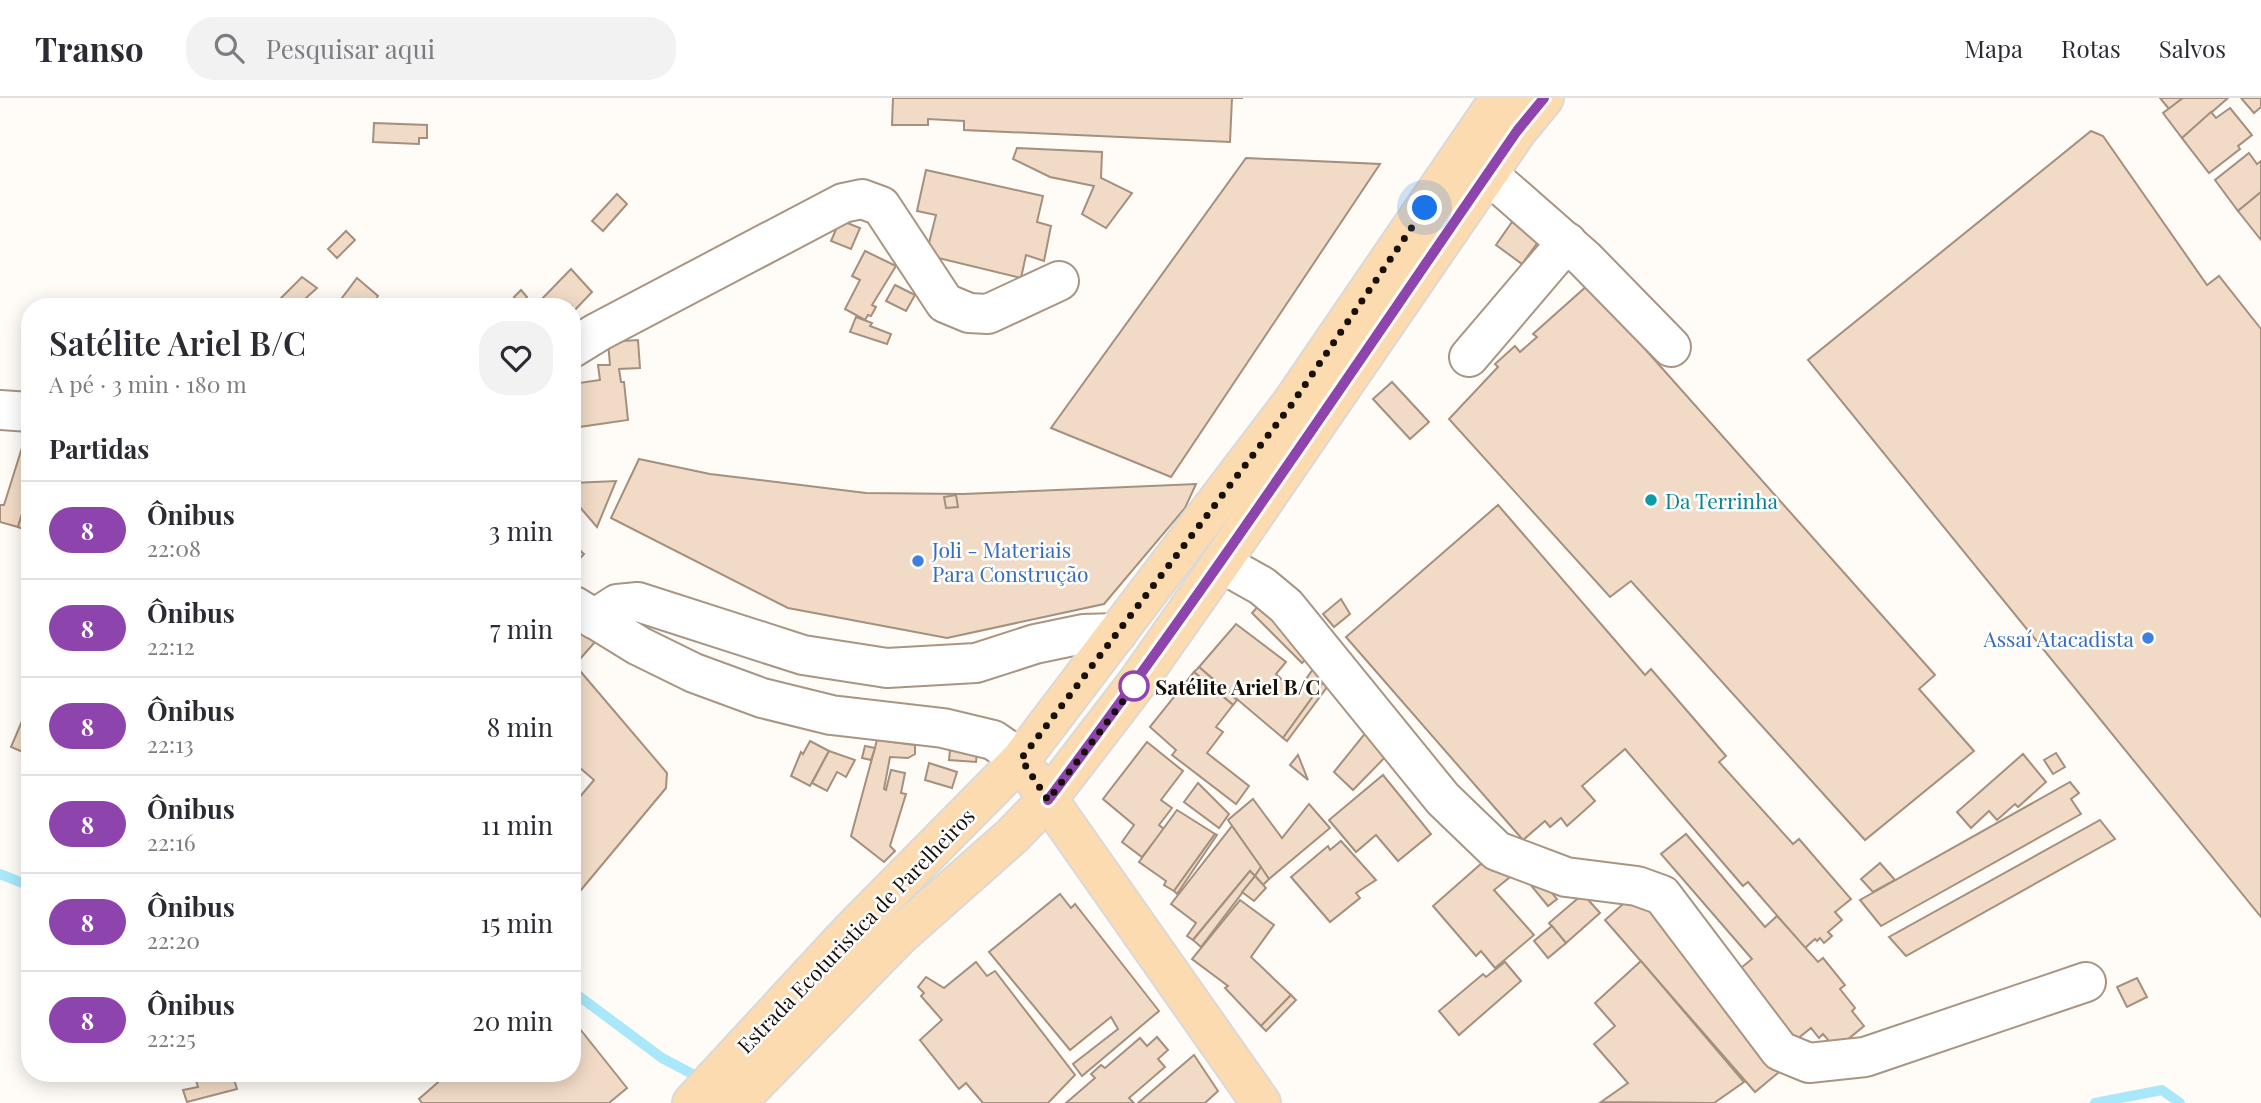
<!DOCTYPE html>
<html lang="pt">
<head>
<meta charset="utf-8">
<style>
	body { margin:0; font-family:"Playfair Display",serif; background:#f2f2f3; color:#2b2b33; height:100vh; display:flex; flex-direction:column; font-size:26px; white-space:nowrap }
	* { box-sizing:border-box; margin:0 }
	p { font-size:23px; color:#7c7c81 }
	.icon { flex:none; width:38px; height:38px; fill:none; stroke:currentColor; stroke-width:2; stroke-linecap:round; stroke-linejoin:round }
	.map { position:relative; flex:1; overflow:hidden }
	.details { position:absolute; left:21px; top:200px; width:560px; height:784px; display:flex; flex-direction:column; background:#fff; border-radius:28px; box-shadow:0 4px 18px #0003 }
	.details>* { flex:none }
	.badge { padding:0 14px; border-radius:23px; font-size:24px; line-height:46px }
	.you { position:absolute; width:35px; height:35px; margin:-18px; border:5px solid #fff; border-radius:50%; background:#1a73e8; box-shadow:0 0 0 10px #1a73e833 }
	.map>.badge { position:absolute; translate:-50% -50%; box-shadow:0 0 0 4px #fff }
	h2 { padding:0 28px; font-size:26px; line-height:63px }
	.round { display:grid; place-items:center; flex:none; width:74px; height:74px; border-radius:28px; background:#f2f2f3 }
	.headline { display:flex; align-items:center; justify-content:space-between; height:119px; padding:0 28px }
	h1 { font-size:33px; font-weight:600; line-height:52px }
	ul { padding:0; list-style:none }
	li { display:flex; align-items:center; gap:21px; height:98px; padding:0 28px; border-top:2px solid #e1e1e2 }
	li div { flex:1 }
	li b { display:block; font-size:26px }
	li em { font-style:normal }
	li .badge { min-width:77px; font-weight:700; text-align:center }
	header { display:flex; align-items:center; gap:42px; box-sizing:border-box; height:98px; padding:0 35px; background:#fff; border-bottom:2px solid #e1e1e2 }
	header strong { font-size:33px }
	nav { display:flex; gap:38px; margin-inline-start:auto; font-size:24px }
	.search { width:490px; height:63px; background:#f2f2f3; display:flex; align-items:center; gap:18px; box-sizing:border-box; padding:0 24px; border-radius:28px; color:#7c7c81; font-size:26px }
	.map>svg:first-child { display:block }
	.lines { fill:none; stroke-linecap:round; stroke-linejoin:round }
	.stream { stroke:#a9e8fb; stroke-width:10 }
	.building { fill:#f1dbc7; stroke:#a4907d; stroke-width:2 }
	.minor-casing { stroke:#a99582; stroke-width:42 }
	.major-casing { stroke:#dad9d8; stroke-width:42 }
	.minor { stroke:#fff; stroke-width:38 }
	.major { stroke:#fddbb1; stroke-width:38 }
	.line-casing { stroke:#fff; stroke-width:16 }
	.line { stroke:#8e44ad; stroke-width:10 }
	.walk { stroke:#181009; stroke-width:7; stroke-dasharray:0 12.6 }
	.culture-dot { fill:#0f9aa8; stroke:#fff; stroke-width:2.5 }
	.shop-dot { fill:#3f7fe0; stroke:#fff; stroke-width:2.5 }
	.stop-dot { fill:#fff; stroke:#8e44ad; stroke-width:3.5 }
	.labels { text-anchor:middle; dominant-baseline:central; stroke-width:5; stroke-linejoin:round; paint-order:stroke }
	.culture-label { font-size:21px; fill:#0d838f; stroke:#fff; text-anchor:start }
	.shop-label { font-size:21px; fill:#366cbe; stroke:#fff; text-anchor:start }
	.stop-label { font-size:21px; font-weight:bold; fill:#181009; stroke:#fff; text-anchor:start }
	.street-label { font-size:21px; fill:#181009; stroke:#fff }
</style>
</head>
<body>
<header>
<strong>Transo</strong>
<div class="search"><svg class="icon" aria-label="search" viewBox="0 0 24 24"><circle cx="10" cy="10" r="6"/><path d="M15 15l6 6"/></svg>Pesquisar aqui</div>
<nav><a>Mapa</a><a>Rotas</a><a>Salvos</a></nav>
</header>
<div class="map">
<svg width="2261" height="1005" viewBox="0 0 2261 1005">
	<rect width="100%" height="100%" fill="#fffbf6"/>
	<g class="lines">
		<g class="stream">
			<polyline points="0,776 30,788"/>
			<polyline points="572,893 662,960 702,981"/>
			<polyline points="2095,1005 2162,992 2180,1005"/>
		</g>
	</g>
	<g class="building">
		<polygon points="893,0 1243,0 1232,0 1230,44 964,32 964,23 928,21 928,27 892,27"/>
		<polygon points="2160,0 2183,0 2169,11"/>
		<polygon points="2183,0 2228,0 2182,40 2163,15"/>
		<polygon points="2241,0 2261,0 2261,9 2254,15"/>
		<polygon points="2230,10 2252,37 2238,48 2240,51 2209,75 2182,40 2211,14 2216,20"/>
		<polygon points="374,25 427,27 427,40 419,40 419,46 373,44"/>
		<polygon points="2091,33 2103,38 2207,187 2219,178 2261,231 2261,819 1808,262"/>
		<polygon points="1017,50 1102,54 1101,80 1132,95 1106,130 1082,116 1094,88 1050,79 1013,61"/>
		<polygon points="2249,55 2257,66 2261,63 2261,94 2238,113 2215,82"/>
		<polygon points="1246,60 1380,66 1171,379 1051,330"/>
		<polygon points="926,72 1043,98 1037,124 1051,128 1044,163 1026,157 1021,180 926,157 936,117 917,113"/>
		<polygon points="2261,94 2261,142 2238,113"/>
		<polygon points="617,96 627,106 603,133 592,123"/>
		<polygon points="840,122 860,130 851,151 831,143"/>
		<polygon points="1512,124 1538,144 1522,166 1496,147"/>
		<polygon points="346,133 355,142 337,160 328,151"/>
		<polygon points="865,153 896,168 872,207 876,209 871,218 868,217 865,222 845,211 860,182 852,178"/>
		<polygon points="571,171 592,194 572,215 572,208 535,208"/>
		<polygon points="302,179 317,190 306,200 315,208 273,208"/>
		<polygon points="357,180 378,198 371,208 355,208 342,200"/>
		<polygon points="895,187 915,197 906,213 886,203"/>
		<polygon points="1588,187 1935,577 1919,591 1974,653 1865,742 1631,483 1610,499 1449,321 1498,269 1495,266 1515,248 1520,254 1537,239 1533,236"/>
		<polygon points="521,192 527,199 522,205 526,208 517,208 520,205 514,199"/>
		<polygon points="856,219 872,225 870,228 891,236 887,246 850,234"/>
		<polygon points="638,242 640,270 619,271 621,284 624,284 628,322 572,330 572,286 600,282 598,267 610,267 608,244"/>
		<polygon points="1392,284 1429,324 1410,341 1373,301"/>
		<polygon points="25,340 30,342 30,390 18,429 0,424 0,407 4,407"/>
		<polygon points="639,361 710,376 866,395 963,396 1196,386 1185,410 1104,506 947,540 788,510 611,420"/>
		<polygon points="616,383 597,429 572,400 572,385"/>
		<polygon points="30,390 30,433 18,429"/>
		<polygon points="956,397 958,409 946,410 944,399"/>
		<polygon points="1498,407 1645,577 1651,571 1726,658 1719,664 1793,746 1799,741 1851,801 1835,814 1842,822 1828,834 1832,838 1824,845 1820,840 1817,843 1815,841 1805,850 1748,784 1743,788 1625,651 1582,688 1595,703 1567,728 1561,720 1550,729 1545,723 1523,742 1346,539"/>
		<polygon points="572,445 584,456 572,469"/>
		<polygon points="1268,497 1332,572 1283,640 1199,569 1236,526 1286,564 1276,576 1296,595 1318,564 1306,561 1302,565 1252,515"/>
		<polygon points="1341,501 1350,516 1334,529 1323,516"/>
		<polygon points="572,529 595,544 572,570"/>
		<polygon points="575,567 667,675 666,690 576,798 572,794 572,708 594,682 572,663 572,570"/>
		<polygon points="1199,569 1237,602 1233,607 1194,574"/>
		<polygon points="1332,572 1336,577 1287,643 1283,640"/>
		<polygon points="1194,574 1233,607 1216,629 1223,634 1207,655 1249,688 1236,706 1172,657 1176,652 1150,629"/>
		<polygon points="25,616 30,618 30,657 11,649"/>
		<polygon points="1375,623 1396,648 1353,692 1334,674"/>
		<polygon points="877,642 915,647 915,656 908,660 890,659 884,691 886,692 891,672 905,675 901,695 906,696 890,748 895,753 884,764 851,738"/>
		<polygon points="810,643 829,653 810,688 791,678 801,654 803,656"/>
		<polygon points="1147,644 1183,673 1161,702 1172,710 1159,727 1164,731 1142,759 1122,744 1134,727 1103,701"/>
		<polygon points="865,648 875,650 871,662 862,660"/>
		<polygon points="950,652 977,654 976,664 949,662"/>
		<polygon points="829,653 855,662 846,679 837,674 827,693 812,685"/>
		<polygon points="2056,655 2065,669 2053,676 2044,662"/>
		<polygon points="2023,656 2046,684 2018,709 2015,706 1997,722 1989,713 1971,730 1957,714"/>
		<polygon points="1298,657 1308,682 1290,667"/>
		<polygon points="929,665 957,674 952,690 925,682"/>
		<polygon points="1383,677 1431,736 1398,763 1376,737 1356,754 1329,722"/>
		<polygon points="2070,684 2079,695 2071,701 2081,716 1913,810 1881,828 1860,802"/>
		<polygon points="1198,685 1229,716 1219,730 1184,704"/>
		<polygon points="1253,701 1282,740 1309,706 1330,730 1269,781 1228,722"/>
		<polygon points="1177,712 1215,736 1174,793 1164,787 1166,783 1139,764"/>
		<polygon points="2100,722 2115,741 1906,858 1889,839"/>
		<polygon points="1232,728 1261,769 1255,778 1250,773 1193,842 1187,838 1196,825 1171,806"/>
		<polygon points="1215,736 1217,737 1177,796 1174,793"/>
		<polygon points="1686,736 1765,829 1777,818 1818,864 1823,860 1845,887 1840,891 1855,910 1852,913 1864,928 1836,951 1823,936 1819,940 1811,930 1787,949 1730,879 1752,861 1661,756"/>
		<polygon points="1341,743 1376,782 1356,795 1360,800 1330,824 1291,779 1328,748 1330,752"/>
		<polygon points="1491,757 1510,779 1494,792 1534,837 1495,870 1481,853 1476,858 1433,808"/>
		<polygon points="1880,765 1895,782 1873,794 1861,781"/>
		<polygon points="1261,769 1269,781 1263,787 1255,778"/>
		<polygon points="1250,773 1255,778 1201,849 1193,842"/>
		<polygon points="1255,778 1266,790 1254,803 1242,794"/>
		<polygon points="1538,778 1557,801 1548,808 1529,785"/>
		<polygon points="1640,791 1784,970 1755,994 1605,822"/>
		<polygon points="1060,796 1071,810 1075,806 1159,913 1082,978 1073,966 1118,931 1111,919 1070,952 989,854"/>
		<polygon points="1583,796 1600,815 1566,845 1549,825"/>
		<polygon points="1240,802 1274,827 1251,859 1291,897 1261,928 1225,890 1228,888 1192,861"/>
		<polygon points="1552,828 1566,845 1548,860 1534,843"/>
		<polygon points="1641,863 1744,984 1714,1005 1601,1004 1628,985 1594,946 1615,928 1595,905"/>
		<polygon points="976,864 987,878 995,873 1075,977 1048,1005 983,1005 966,985 959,991 920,942 942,922 921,898 924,895 918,889 926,879 944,890"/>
		<polygon points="1505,864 1521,883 1459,937 1439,913 1483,876 1486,879"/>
		<polygon points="2137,880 2147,899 2127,909 2117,889"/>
		<polygon points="1291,897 1296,902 1266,933 1261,928"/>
		<polygon points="572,921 627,990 609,1005 422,1005 419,1001 443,980 439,975 572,975"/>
		<polygon points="1157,939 1168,952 1158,961 1165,969 1129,1000 1134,1005 1066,1005 1095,980 1091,976 1101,967 1105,970 1140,940 1147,948"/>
		<polygon points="1194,957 1218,993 1205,1005 1138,1005"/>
		<polygon points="194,975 232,975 237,991 187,1004 183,992 198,989"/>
	</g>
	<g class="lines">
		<defs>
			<g id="minor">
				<polyline points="1488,76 1585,161 1671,249"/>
				<polyline points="572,250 598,234 843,105 862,101 881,108 945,205 969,215 988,216 1059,183"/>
				<polyline points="1469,259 1567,144"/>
				<polyline points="0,312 30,314"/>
				<polyline points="1221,465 1262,488 1286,508 1443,701 1497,753 1566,779 1637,788 1662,797 1780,953 1809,965 1865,959 2086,884"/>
				<polyline points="574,508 639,548 694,575 762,600 831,617 943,630 993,642 1021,661"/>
				<polyline points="594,521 617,506 638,504 803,557 887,570 976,565 1035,546 1083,536 1117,535"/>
			</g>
			<g id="major">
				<polyline points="1033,680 1261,1005"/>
				<polyline points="692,1005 850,834 1021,661 1291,306 1500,0"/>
				<polyline points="736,1005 899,838 1012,738 1047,702 1136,586 1221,465 1517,33 1544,0"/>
			</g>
		</defs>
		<use href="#minor" class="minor-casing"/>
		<use href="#major" class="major-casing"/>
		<use href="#minor" class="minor"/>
		<use href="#major" class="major"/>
	</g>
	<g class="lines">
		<defs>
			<path id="line" d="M1048,702C1212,484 1362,257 1517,33L1544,0"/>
		</defs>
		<use href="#line" class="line-casing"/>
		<use href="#line" class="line"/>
		<polyline class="walk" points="1134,588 1136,586 1048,702 1021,661 1292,306 1425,110"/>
	</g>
	<circle class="culture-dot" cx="1651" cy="402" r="7"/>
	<g class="shop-dot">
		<circle cx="918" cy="463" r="7"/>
		<circle cx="2148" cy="540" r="7"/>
	</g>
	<circle class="stop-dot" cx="1134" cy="588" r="14"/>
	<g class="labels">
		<g class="culture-label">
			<text x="1665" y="402">Da Terrinha</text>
		</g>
		<g class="shop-label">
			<text x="932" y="451">Joli - Materiais<tspan x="932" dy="24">Para Construção</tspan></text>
			<text x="2134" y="540" text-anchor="end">Assaí Atacadista</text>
		</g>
		<g class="stop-label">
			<text x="1155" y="588">Satélite Ariel B/C</text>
		</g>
		<g class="street-label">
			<text transform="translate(855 832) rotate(-46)">Estrada Ecoturistica de Parelheiros</text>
		</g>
	</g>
</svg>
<div class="you" style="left:1425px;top:110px"></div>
<section class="details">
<div class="headline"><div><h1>Satélite Ariel B/C</h1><p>A pé · 3 min · 180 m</p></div><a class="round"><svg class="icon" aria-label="heart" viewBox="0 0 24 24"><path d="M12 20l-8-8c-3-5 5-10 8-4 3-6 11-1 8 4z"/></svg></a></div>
<h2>Partidas</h2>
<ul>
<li><span class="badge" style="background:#8e44ad;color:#fff">8</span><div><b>Ônibus</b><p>22:08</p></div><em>3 min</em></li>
<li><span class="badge" style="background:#8e44ad;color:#fff">8</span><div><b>Ônibus</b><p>22:12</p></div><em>7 min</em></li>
<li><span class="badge" style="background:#8e44ad;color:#fff">8</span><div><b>Ônibus</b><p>22:13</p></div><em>8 min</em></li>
<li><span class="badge" style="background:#8e44ad;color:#fff">8</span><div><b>Ônibus</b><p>22:16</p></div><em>11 min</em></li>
<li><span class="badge" style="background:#8e44ad;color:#fff">8</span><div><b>Ônibus</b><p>22:20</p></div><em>15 min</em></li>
<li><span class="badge" style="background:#8e44ad;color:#fff">8</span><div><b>Ônibus</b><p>22:25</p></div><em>20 min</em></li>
</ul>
</section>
</div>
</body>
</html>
